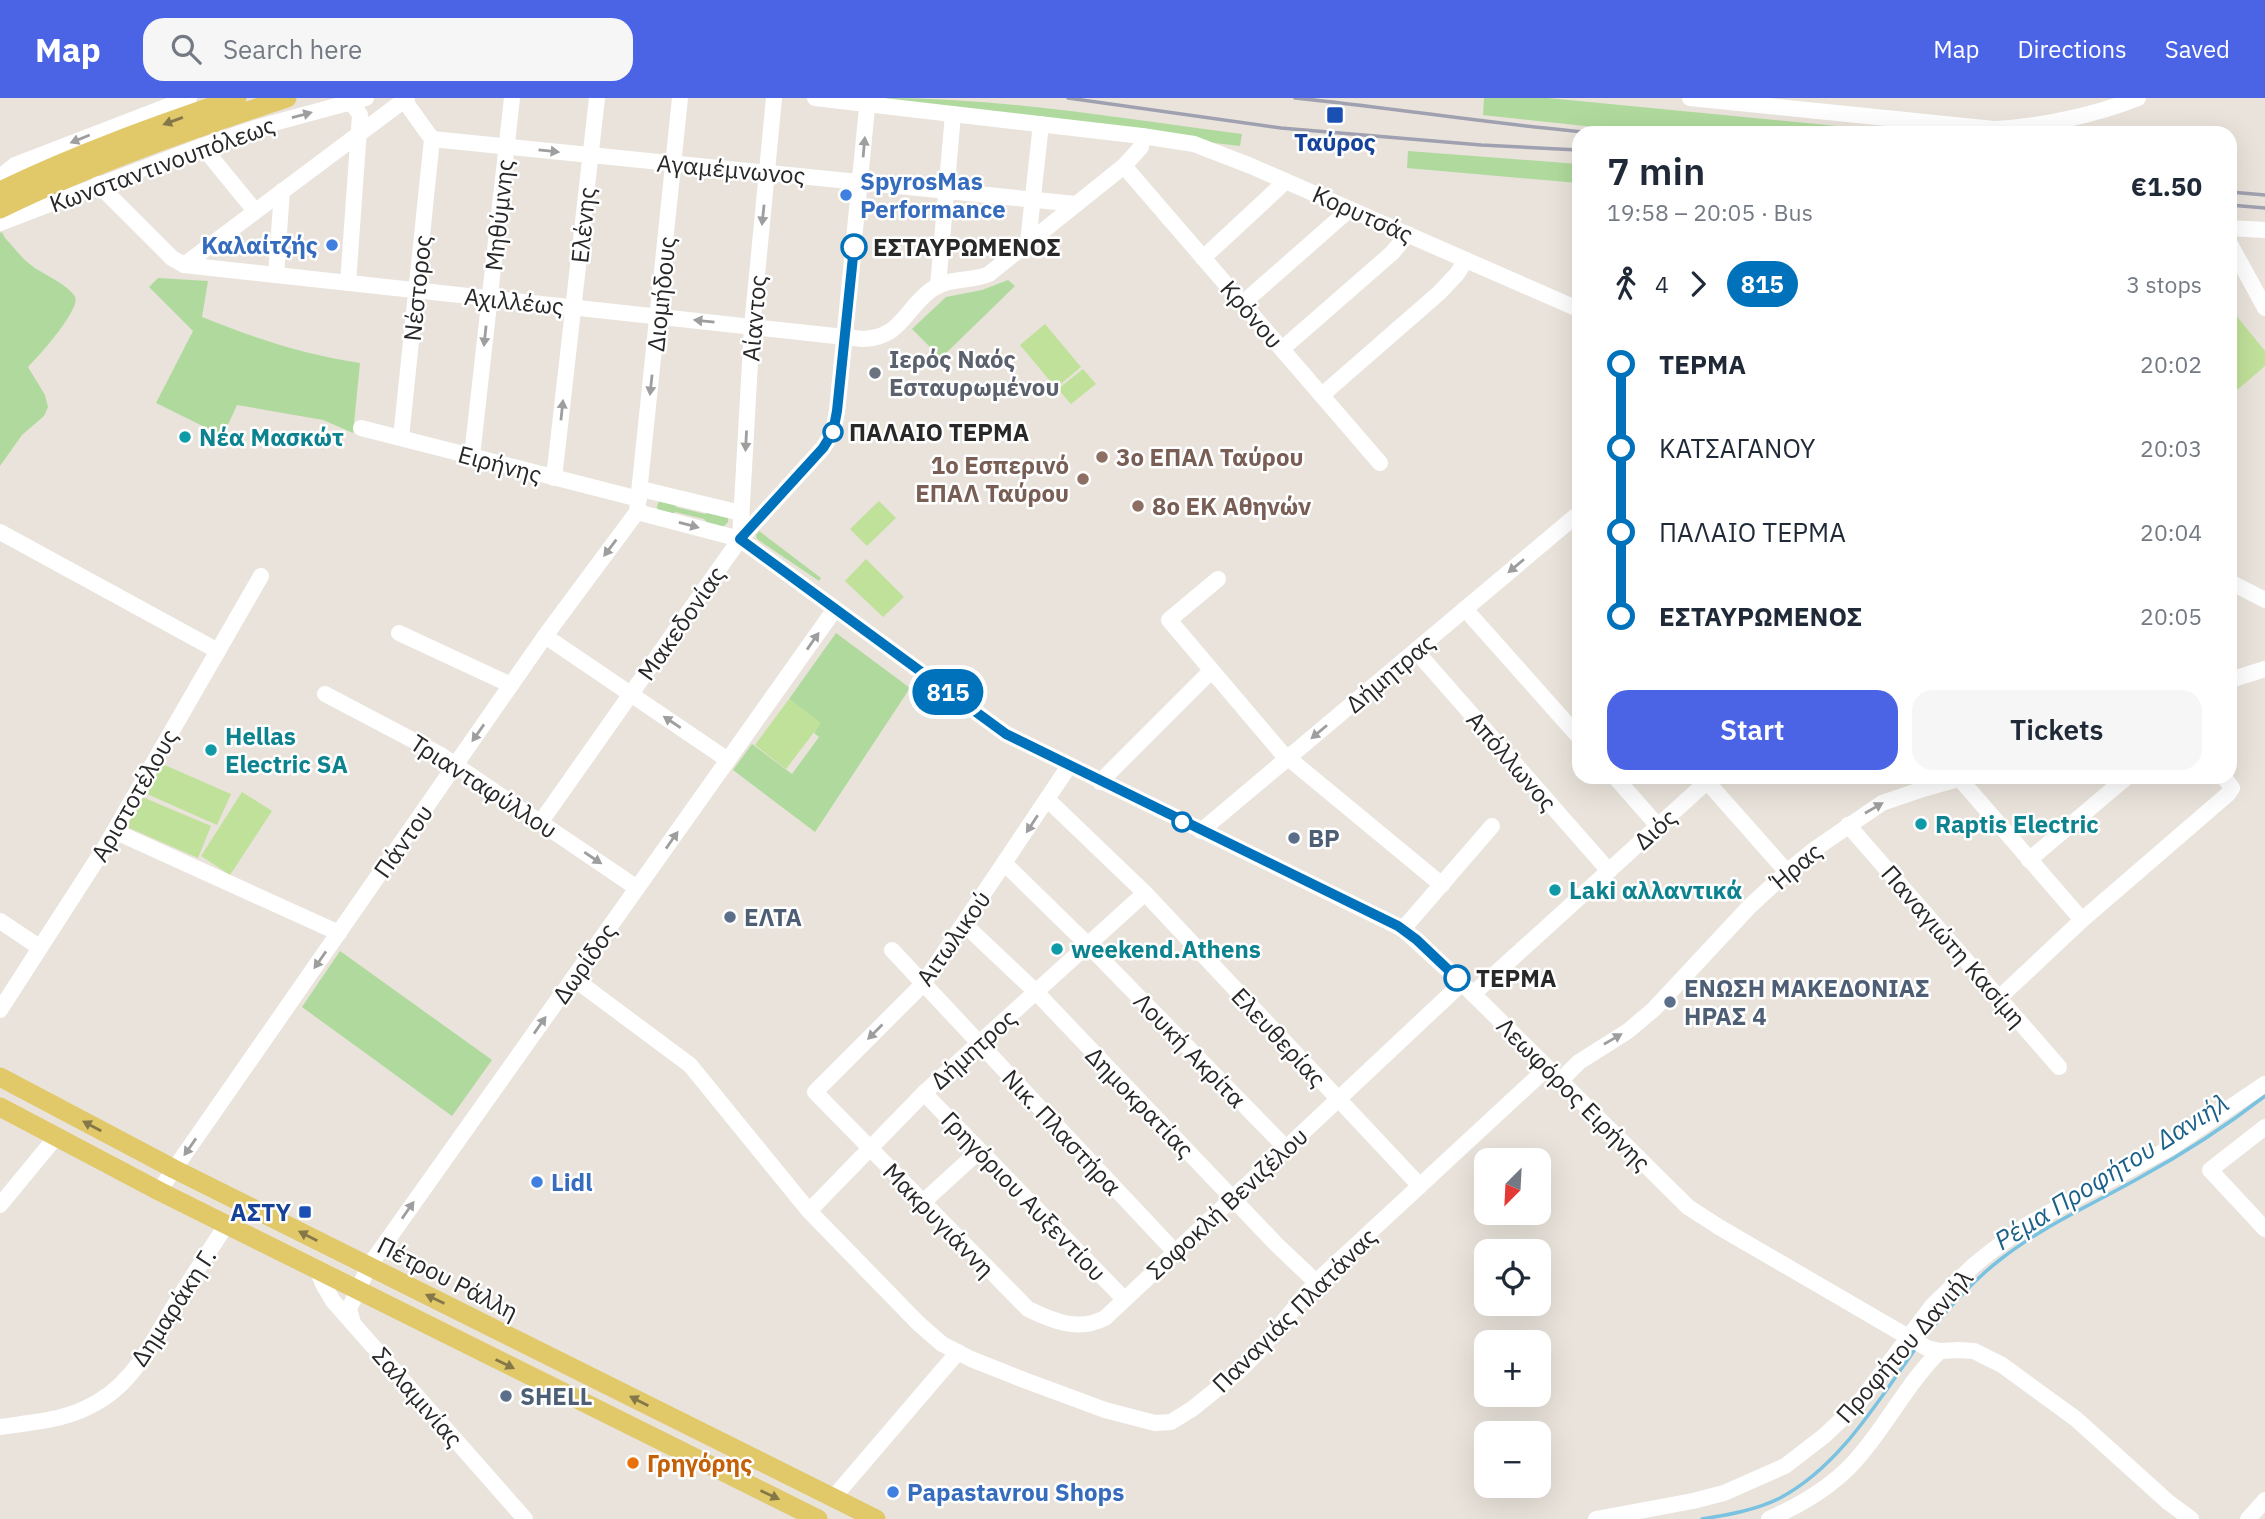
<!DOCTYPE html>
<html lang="en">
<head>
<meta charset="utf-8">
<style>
	body { margin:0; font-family:"IBM Plex Sans",sans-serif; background:#f6f6f7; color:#1f2937; height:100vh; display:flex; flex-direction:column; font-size:26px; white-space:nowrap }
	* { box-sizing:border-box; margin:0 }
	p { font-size:23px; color:#747a83 }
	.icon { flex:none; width:38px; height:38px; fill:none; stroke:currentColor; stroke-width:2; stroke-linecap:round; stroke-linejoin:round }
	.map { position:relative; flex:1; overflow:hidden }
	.panel { position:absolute; left:1572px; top:28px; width:665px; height:658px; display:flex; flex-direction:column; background:#fff; border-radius:21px; box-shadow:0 7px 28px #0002 }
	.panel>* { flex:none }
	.badge { padding:0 14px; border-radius:23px; font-size:24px; line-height:46px }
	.needle { width:46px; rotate:204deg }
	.tools { position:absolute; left:1474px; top:1050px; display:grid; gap:14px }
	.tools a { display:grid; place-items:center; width:77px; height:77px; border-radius:14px; background:#fff; box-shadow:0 7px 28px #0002; font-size:35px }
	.map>.badge { position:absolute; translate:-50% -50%; box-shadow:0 0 0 4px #fff }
	.legs { display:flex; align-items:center; gap:10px; height:77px; padding:0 35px; font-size:23px }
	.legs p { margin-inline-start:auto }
	.head { display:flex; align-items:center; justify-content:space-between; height:119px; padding:0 35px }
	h1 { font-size:38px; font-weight:600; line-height:52px }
	.button { display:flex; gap:14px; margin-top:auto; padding:14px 35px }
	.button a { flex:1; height:80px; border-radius:21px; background:#4b64e6; color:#fff; font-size:28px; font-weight:600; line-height:80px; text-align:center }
	.button a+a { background:#f6f6f7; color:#1f2937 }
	ul { padding:0 35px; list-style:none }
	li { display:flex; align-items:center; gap:24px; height:84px; font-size:26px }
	li i { display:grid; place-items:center; width:10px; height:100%; margin:0 9px; background:currentColor }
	li i::after { content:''; width:18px; height:18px; margin:-9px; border:5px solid; border-radius:50%; background:#fff }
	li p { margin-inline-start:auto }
	li:first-child i { background:linear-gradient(#0000 50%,currentColor 0) }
	li:last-child i { background:linear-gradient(currentColor 50%,#0000 0) }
	header { display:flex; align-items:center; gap:42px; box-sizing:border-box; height:98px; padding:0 35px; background:#4b64e6; color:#fff }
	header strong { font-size:33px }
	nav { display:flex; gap:38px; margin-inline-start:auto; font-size:24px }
	.search { width:490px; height:63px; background:#f6f6f7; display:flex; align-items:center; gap:18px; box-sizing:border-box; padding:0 24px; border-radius:21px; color:#747a83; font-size:26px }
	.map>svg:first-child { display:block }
	.green { fill:#b0da9d }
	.pitch { fill:#c0e19a }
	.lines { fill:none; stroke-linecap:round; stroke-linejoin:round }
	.stream { stroke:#79c2e1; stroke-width:3.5 }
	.minor { stroke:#fff; stroke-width:16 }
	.major { stroke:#e1c868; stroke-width:19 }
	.rail { stroke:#9fa1b0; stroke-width:3.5 }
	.oneway { fill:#9e9e9e }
	.oneway2 { fill:#847848 }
	.line-1-casing { stroke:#fff; stroke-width:16 }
	.line-1 { stroke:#0072bc; stroke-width:10 }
	.transit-dot { fill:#1a4fb4; stroke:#fff; stroke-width:2.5 }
	.shop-dot { fill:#3f7fe0; stroke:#fff; stroke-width:2.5 }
	.stop-1-dot { fill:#fff; stroke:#0072bc; stroke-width:3.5 }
	.worship-dot { fill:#6b7280; stroke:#fff; stroke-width:2.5 }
	.culture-dot { fill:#0f9aa8; stroke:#fff; stroke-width:2.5 }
	.education-dot { fill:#8d6e63; stroke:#fff; stroke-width:2.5 }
	.service-dot { fill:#5c6f8a; stroke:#fff; stroke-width:2.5 }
	.food-dot { fill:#e8710a; stroke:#fff; stroke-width:2.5 }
	.labels { text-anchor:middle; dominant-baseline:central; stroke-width:5; stroke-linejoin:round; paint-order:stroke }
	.transit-label { font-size:24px; font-weight:bold; fill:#164399; stroke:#fff }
	.street-label { font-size:24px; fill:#282828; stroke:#fff }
	.shop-label { font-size:24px; font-weight:bold; fill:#366cbe; stroke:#fff; text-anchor:start }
	.stop-label { font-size:24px; font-weight:bold; fill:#282828; stroke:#fff; text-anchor:start }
	.worship-label { font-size:24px; font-weight:bold; fill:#5b616d; stroke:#fff; text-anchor:start }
	.culture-label { font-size:24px; font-weight:bold; fill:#0d838f; stroke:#fff; text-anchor:start }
	.education-label { font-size:24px; font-weight:bold; fill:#785e54; stroke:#fff; text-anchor:start }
	.service-label { font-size:24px; font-weight:bold; fill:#4e5e75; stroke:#fff; text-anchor:start }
	.food-label { font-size:24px; font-weight:bold; fill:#c56008; stroke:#fff; text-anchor:start }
	.water-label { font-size:26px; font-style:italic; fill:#1b6089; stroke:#fff }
</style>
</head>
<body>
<header>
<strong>Map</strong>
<div class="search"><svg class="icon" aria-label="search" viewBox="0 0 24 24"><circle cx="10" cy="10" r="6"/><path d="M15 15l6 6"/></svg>Search here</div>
<nav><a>Map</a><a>Directions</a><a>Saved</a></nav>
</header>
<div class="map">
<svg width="2265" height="1421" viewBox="0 0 2265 1421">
	<rect width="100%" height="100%" fill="#e9e3db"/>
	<g class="green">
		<path d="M885,0C1005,0 1124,21 1242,36L1240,48L885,6Z"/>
		<polygon points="1484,0 1548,0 1909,35 1650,35 1483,17"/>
		<polygon points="1408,53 1578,66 1578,85 1407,70"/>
		<path d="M2,134L5,140C14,149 21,160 31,167C42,176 68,186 75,199C81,211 38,259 28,269L45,297L48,309L44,318L22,337L0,368V135Z"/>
		<path d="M158,180L208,183L202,219C254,240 305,257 360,265L353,335L323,322L237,307L223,338L156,305L193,233L149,189Z"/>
		<polygon points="1008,182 1015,188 941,260 912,231 946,199 982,192"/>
		<polygon points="659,403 673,403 676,409 705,416 712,412 728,419 728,424 723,429 709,427 704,421 675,414 670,418 658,413 657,408"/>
		<polygon points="759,433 821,480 819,483 757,441 756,437"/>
		<polygon points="836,535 910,590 815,734 733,672 752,646 792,676 819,639 814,635 820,625 789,601"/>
		<polygon points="340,853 492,962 452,1018 302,909"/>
	</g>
	<g class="pitch">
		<polygon points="2230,210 2265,253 2265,268 2230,298"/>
		<polygon points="1045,226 1081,269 1056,290 1020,247"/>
		<polygon points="1083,271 1096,286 1071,306 1058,291"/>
		<polygon points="879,403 896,420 867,448 850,431"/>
		<polygon points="866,461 904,499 883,519 845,483"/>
		<polygon points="789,601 821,625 786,671 755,647"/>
		<polygon points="160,665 231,696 217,727 147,696"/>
		<polygon points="242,694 272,713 230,777 201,758"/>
		<polygon points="140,698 211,728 198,760 127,729"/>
	</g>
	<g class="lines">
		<g class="stream">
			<path d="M1923,1241C1947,1212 1971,1184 2001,1161C2043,1128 2093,1106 2139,1080C2183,1056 2225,1029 2265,998"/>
			<path d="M1702,1421C1728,1417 1756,1412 1780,1400C1839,1369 1878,1303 1916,1250"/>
		</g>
		<g class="minor">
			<polyline points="815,0 1142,38 1194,46 1251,68 1578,211"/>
			<path d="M1690,0L1994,31C2040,29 2095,17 2138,0"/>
			<polyline points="404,2 432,41 1076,106"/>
			<polyline points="202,48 255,113"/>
			<polyline points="1124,68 1380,365"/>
			<polyline points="0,79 15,67 189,0"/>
			<path d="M98,86L172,160L184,167L863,241C901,240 905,211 931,192C948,179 971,184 989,176L1124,68L1141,49L1142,38"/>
			<polyline points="0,125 202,48 259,29 366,0"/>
			<polyline points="2230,130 2265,132"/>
			<polyline points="1028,144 1041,26"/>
			<polyline points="2230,146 2265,210"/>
			<polyline points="1203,160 1286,83"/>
			<polyline points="184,167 407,0"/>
			<polyline points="276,177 282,93"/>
			<polyline points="348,185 360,17 355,9 349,5"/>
			<polyline points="938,188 953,16"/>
			<polyline points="1243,205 1350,111"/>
			<polyline points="1282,251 1392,155 1408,136"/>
			<polyline points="1322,297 1439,195 1457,176 1466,162"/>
			<polyline points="361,330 639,401"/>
			<polyline points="401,340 432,41"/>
			<polyline points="472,358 512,0"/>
			<polyline points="554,380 597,0"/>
			<polyline points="641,391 741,415"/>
			<polyline points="637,414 740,441 1006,636 1403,831 1462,885 1688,1109 1719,1129 1927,1250 1940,1253 1959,1252 1974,1253 2002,1267 2076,1321 2168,1404 2191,1421"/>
			<polyline points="0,434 218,553"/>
			<polyline points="740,441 752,229 774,0"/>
			<polyline points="1218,481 1169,522 1281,654 1442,787"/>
			<polyline points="2230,484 2265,502"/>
			<polyline points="1465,511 1578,638"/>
			<polyline points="399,535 511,587"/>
			<polyline points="545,538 728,662"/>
			<polyline points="1416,553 1609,773"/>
			<polyline points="2230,582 2265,571"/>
			<polyline points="325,596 439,656 637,790"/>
			<path d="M1069,668L923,886L815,994L1028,1211C1053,1223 1078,1234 1105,1220L1462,885"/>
			<polyline points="1615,679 1658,728"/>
			<polyline points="1703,679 1787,774"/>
			<polyline points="1959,680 2082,822"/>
			<polyline points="1100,684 1211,573"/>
			<polyline points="1048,702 1145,795 1420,1088"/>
			<polyline points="540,725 740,441 823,350 833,334 837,313 868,0"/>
			<polyline points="1848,727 2059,969"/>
			<polyline points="114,733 339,835"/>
			<polyline points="1201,733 1578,416"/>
			<polyline points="2029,762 2127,679"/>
			<polyline points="1005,766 1088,847 1286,1050"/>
			<polyline points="0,823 39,849"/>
			<polyline points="964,826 1036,894 1276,1146 1316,1184"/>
			<polyline points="1403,831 1492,728"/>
			<polyline points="892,852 1175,1154"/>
			<polyline points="573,880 690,967 809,1113 918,1225 942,1246 971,1261 1024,1282 1105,1312 1155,1325 1171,1324 1192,1311 1238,1274 1259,1253 1316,1184 1547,970"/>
			<polyline points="1473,896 1712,679"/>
			<polyline points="1999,900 2082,822 2228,696 2232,690 2224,679"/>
			<polyline points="0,912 105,749 261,478"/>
			<polyline points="1560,983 1579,964 1628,933 1654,911 1750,808 1787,774 1815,751 1882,705 1923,691 1965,679"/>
			<polyline points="924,995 1124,1201"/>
			<polyline points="2265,1029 2210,1072 2265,1131"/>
			<polyline points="159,1093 545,538 637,414 680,0"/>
			<polyline points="922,1105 979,1053"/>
			<polyline points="0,1107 56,1039"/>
			<polyline points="809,1113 924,995 1145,795"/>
			<polyline points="318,1173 323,1186 333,1203 525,1421"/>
			<polyline points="353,1225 349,1211 369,1168 835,511"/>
			<path d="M0,1329C27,1325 58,1323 84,1311C129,1292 148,1252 171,1213C188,1184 208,1156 226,1127"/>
			<polyline points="834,1399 958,1254"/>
			<polyline points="1596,1421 1693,1403 1724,1395 1785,1368 1824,1338 1858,1306 1932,1208 1973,1168 1989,1155 2028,1126 2170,1050 2265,986"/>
			<path d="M1769,1421C1803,1406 1838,1385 1861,1356C1889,1323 1909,1283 1940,1253"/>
			<polyline points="2248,1421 2265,1402"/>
		</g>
		<g class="major">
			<path d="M0,93C76,56 157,27 237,0"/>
			<path d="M0,111C92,66 190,32 287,0"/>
			<polyline points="0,979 174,1071 876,1421"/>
			<polyline points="0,1009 159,1093 818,1421"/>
		</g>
		<g class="rail">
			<polyline points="1068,0 1281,30 1481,47 1578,52"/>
			<path d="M1295,0C1396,10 1496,27 1597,35"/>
			<polyline points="2230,94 2265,97"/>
			<polyline points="2230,107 2265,110"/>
		</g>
	</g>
	<defs><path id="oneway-solid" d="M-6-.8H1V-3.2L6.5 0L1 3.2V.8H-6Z" transform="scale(1.75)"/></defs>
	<g class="oneway">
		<use href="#oneway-solid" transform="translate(302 17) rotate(-15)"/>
		<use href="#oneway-solid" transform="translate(80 41) rotate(158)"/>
		<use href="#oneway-solid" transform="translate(864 49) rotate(-85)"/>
		<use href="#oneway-solid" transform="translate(549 53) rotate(6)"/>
		<use href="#oneway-solid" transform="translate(763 117) rotate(96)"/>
		<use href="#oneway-solid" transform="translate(704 223) rotate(-174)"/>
		<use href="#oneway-solid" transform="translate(485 238) rotate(96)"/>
		<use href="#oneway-solid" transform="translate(651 287) rotate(96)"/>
		<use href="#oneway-solid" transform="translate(562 312) rotate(-84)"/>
		<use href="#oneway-solid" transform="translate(746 343) rotate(93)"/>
		<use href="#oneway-solid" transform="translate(689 427) rotate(15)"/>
		<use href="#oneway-solid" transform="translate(610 450) rotate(127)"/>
		<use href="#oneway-solid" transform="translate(1516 468) rotate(140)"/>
		<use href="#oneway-solid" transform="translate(813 543) rotate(-55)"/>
		<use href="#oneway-solid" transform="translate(672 624) rotate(-146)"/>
		<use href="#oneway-solid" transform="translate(1319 634) rotate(140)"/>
		<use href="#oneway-solid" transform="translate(478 635) rotate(125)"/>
		<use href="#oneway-solid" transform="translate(1874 710) rotate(-30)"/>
		<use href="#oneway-solid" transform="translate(1032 726) rotate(123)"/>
		<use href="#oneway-solid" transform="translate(672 742) rotate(-55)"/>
		<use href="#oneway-solid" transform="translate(593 760) rotate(34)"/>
		<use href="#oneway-solid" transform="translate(320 862) rotate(125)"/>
		<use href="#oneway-solid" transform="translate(540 927) rotate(-55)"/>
		<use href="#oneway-solid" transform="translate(875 934) rotate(135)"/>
		<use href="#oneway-solid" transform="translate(1613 941) rotate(-30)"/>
		<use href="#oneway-solid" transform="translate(190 1049) rotate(125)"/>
		<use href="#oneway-solid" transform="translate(408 1112) rotate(-55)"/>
	</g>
	<g class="oneway2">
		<use href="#oneway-solid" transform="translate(173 23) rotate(160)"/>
		<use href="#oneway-solid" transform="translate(92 1028) rotate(-152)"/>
		<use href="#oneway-solid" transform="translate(308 1138) rotate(-153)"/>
		<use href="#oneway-solid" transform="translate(435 1201) rotate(-154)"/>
		<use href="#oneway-solid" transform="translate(505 1266) rotate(26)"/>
		<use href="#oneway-solid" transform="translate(639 1303) rotate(-153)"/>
		<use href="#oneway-solid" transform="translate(770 1397) rotate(25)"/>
	</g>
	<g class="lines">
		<defs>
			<polyline id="line-1" points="854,149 837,313 833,334 823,350 740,441 1006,636 1398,828 1417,842 1457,880"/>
		</defs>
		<use href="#line-1" class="line-1-casing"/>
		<use href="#line-1" class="line-1"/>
	</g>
	<g class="transit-dot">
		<rect x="1326" y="8" width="18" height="18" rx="3.5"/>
		<rect x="298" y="1107" width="14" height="14" rx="3.5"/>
	</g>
	<g class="shop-dot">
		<circle cx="846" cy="97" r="7"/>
		<circle cx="332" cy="147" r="7"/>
		<circle cx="537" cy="1084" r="7"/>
		<circle cx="893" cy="1394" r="7"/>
	</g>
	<g class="stop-1-dot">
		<circle cx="854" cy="149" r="12"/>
		<circle cx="833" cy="334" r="9"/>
		<circle cx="1182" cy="724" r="9"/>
		<circle cx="1457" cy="880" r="12"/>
	</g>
	<circle class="worship-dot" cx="875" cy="275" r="7"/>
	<g class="culture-dot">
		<circle cx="185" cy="339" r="7"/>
		<circle cx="211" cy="652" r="7"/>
		<circle cx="1921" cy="726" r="7"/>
		<circle cx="1555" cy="792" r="7"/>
		<circle cx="1057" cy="851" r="7"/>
	</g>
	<g class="education-dot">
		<circle cx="1102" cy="359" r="7"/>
		<circle cx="1083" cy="381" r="7"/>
		<circle cx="1138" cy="408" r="7"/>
	</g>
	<g class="service-dot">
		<circle cx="1294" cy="740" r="7"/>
		<circle cx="730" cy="819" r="7"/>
		<circle cx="1670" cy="904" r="7"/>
		<circle cx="506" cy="1298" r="7"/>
	</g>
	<circle class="food-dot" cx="633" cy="1365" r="7"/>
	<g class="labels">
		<g class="transit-label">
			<text x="1335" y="44">Ταύρος</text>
			<text x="291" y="1114" text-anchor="end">ΑΣΤΥ</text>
		</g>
		<g class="street-label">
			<text transform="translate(162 66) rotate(-20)">Κωνσταντινουπόλεως</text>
			<text transform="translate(731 71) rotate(5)">Αγαμέμνωνος</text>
			<text transform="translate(1363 116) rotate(24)">Κορυτσάς</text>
			<text transform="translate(499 117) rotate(-84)">Μηθύμνης</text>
			<text transform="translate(583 127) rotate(-84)">Ελένης</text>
			<text transform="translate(417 190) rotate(-84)">Νέστορος</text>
			<text transform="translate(661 196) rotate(-84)">Διομήδους</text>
			<text transform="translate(514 203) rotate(6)">Αχιλλέως</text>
			<text transform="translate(1252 216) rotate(49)">Κρόνου</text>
			<text transform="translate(754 220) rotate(-85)">Αίαντος</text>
			<text transform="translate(500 366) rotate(15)">Ειρήνης</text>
			<text transform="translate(681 525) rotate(-55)">Μακεδονίας</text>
			<text transform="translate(1390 575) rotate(-40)">Δήμητρας</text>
			<text transform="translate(1512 663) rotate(49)">Απόλλωνος</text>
			<text transform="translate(484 688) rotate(33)">Τριανταφύλλου</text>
			<text transform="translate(134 697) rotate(-60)">Αριστοτέλους</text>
			<text transform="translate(1655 731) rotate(-42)">Διός</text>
			<text transform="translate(403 743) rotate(-55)">Πάντου</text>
			<text transform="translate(1796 768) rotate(-40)">Ήρας</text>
			<text transform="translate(953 840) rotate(-55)">Αιτωλικού</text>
			<text transform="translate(1954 848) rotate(49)">Παναγιώτη Κασίμη</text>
			<text transform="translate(584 865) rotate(-55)">Δωρίδος</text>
			<text transform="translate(1279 939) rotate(47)">Ελευθερίας</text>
			<text transform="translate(973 951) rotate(-42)">Δήμητρος</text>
			<text transform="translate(1190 952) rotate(46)">Λουκή Ακρίτα</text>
			<text transform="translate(1574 996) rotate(45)">Λεωφόρος Ειρήνης</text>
			<text transform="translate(1140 1004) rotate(46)">Δημοκρατίας</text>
			<text transform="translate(1062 1034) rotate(47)">Νικ. Πλαστήρα</text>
			<text transform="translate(1024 1098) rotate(46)">Γρηγόριου Αυξεντίου</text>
			<text transform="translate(1227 1105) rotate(-43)">Σοφοκλή Βενιζέλου</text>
			<text transform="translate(939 1122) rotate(46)">Μακρυγιάννη</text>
			<text transform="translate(448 1180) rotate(27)">Πέτρου Ράλλη</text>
			<text transform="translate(173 1209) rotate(-57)">Δημαράκη Γ.</text>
			<text transform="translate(1294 1212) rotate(-45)">Παναγιάς Πλατάνας</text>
			<text transform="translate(1904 1248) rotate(-49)">Προφήτου Δανιήλ</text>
			<text transform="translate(418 1299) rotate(49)">Σαλαμινίας</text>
		</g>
		<g class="shop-label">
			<text x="860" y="83">SpyrosMas<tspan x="860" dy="28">Performance</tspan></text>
			<text x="318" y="147" text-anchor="end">Καλαίτζής</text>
			<text x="551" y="1084">Lidl</text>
			<text x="907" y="1394">Papastavrou Shops</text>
		</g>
		<g class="stop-label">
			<text x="873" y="149">ΕΣΤΑΥΡΩΜΕΝΟΣ</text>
			<text x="849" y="334">ΠΑΛΑΙΟ ΤΕΡΜΑ</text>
			<text x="1476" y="880">ΤΕΡΜΑ</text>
		</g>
		<g class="worship-label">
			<text x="889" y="261">Ιερός Ναός<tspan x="889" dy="28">Εσταυρωμένου</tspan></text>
		</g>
		<g class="culture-label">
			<text x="199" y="339">Νέα Μασκώτ</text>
			<text x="225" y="638">Hellas<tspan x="225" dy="28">Electric SA</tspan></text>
			<text x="1935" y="726">Raptis Electric</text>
			<text x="1569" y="792">Laki αλλαντικά</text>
			<text x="1071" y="851">weekend.Athens</text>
		</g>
		<g class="education-label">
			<text x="1116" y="359">3ο ΕΠΑΛ Ταύρου</text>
			<text x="1069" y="367" text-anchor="end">1ο Εσπερινό<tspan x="1069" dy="28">ΕΠΑΛ Ταύρου</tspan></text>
			<text x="1152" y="408">8ο ΕΚ Αθηνών</text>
		</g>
		<g class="service-label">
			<text x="1308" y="740">BP</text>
			<text x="744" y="819">ΕΛΤΑ</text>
			<text x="1684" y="890">ΕΝΩΣΗ ΜΑΚΕΔΟΝΙΑΣ<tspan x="1684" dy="28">ΗΡΑΣ 4</tspan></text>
			<text x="520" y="1298">SHELL</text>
		</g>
		<g class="food-label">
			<text x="647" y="1365">Γρηγόρης</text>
		</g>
		<g class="water-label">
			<text transform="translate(2111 1073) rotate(-32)">Ρέμα Προφήτου Δανιήλ</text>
		</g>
	</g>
</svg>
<div class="tools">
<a><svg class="needle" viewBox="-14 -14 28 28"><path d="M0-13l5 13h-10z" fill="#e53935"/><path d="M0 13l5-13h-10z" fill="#747a83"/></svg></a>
<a><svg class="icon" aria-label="locate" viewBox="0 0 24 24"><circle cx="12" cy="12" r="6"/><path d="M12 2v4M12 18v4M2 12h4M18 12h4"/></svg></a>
<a>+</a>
<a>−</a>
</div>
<b class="badge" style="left:948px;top:594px;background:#0072bc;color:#fff">815</b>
<section class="panel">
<div class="head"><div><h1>7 min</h1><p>19:58 – 20:05 · Bus</p></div><b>€1.50</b></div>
<div class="legs"><svg class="icon" aria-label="walk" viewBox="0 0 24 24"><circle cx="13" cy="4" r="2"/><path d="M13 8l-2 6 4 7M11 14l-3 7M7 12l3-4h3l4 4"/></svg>4<svg class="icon" aria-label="forward" viewBox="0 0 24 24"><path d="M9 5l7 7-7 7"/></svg><b class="badge" style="background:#0072bc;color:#fff">815</b><p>3 stops</p></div>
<ul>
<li><i style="color:#0072bc"></i><b>ΤΕΡΜΑ</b><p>20:02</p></li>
<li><i style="color:#0072bc"></i><span>ΚΑΤΣΑΓΑΝΟΥ</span><p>20:03</p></li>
<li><i style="color:#0072bc"></i><span>ΠΑΛΑΙΟ ΤΕΡΜΑ</span><p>20:04</p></li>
<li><i style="color:#0072bc"></i><b>ΕΣΤΑΥΡΩΜΕΝΟΣ</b><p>20:05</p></li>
</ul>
<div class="button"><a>Start</a><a>Tickets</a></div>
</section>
</div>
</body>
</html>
